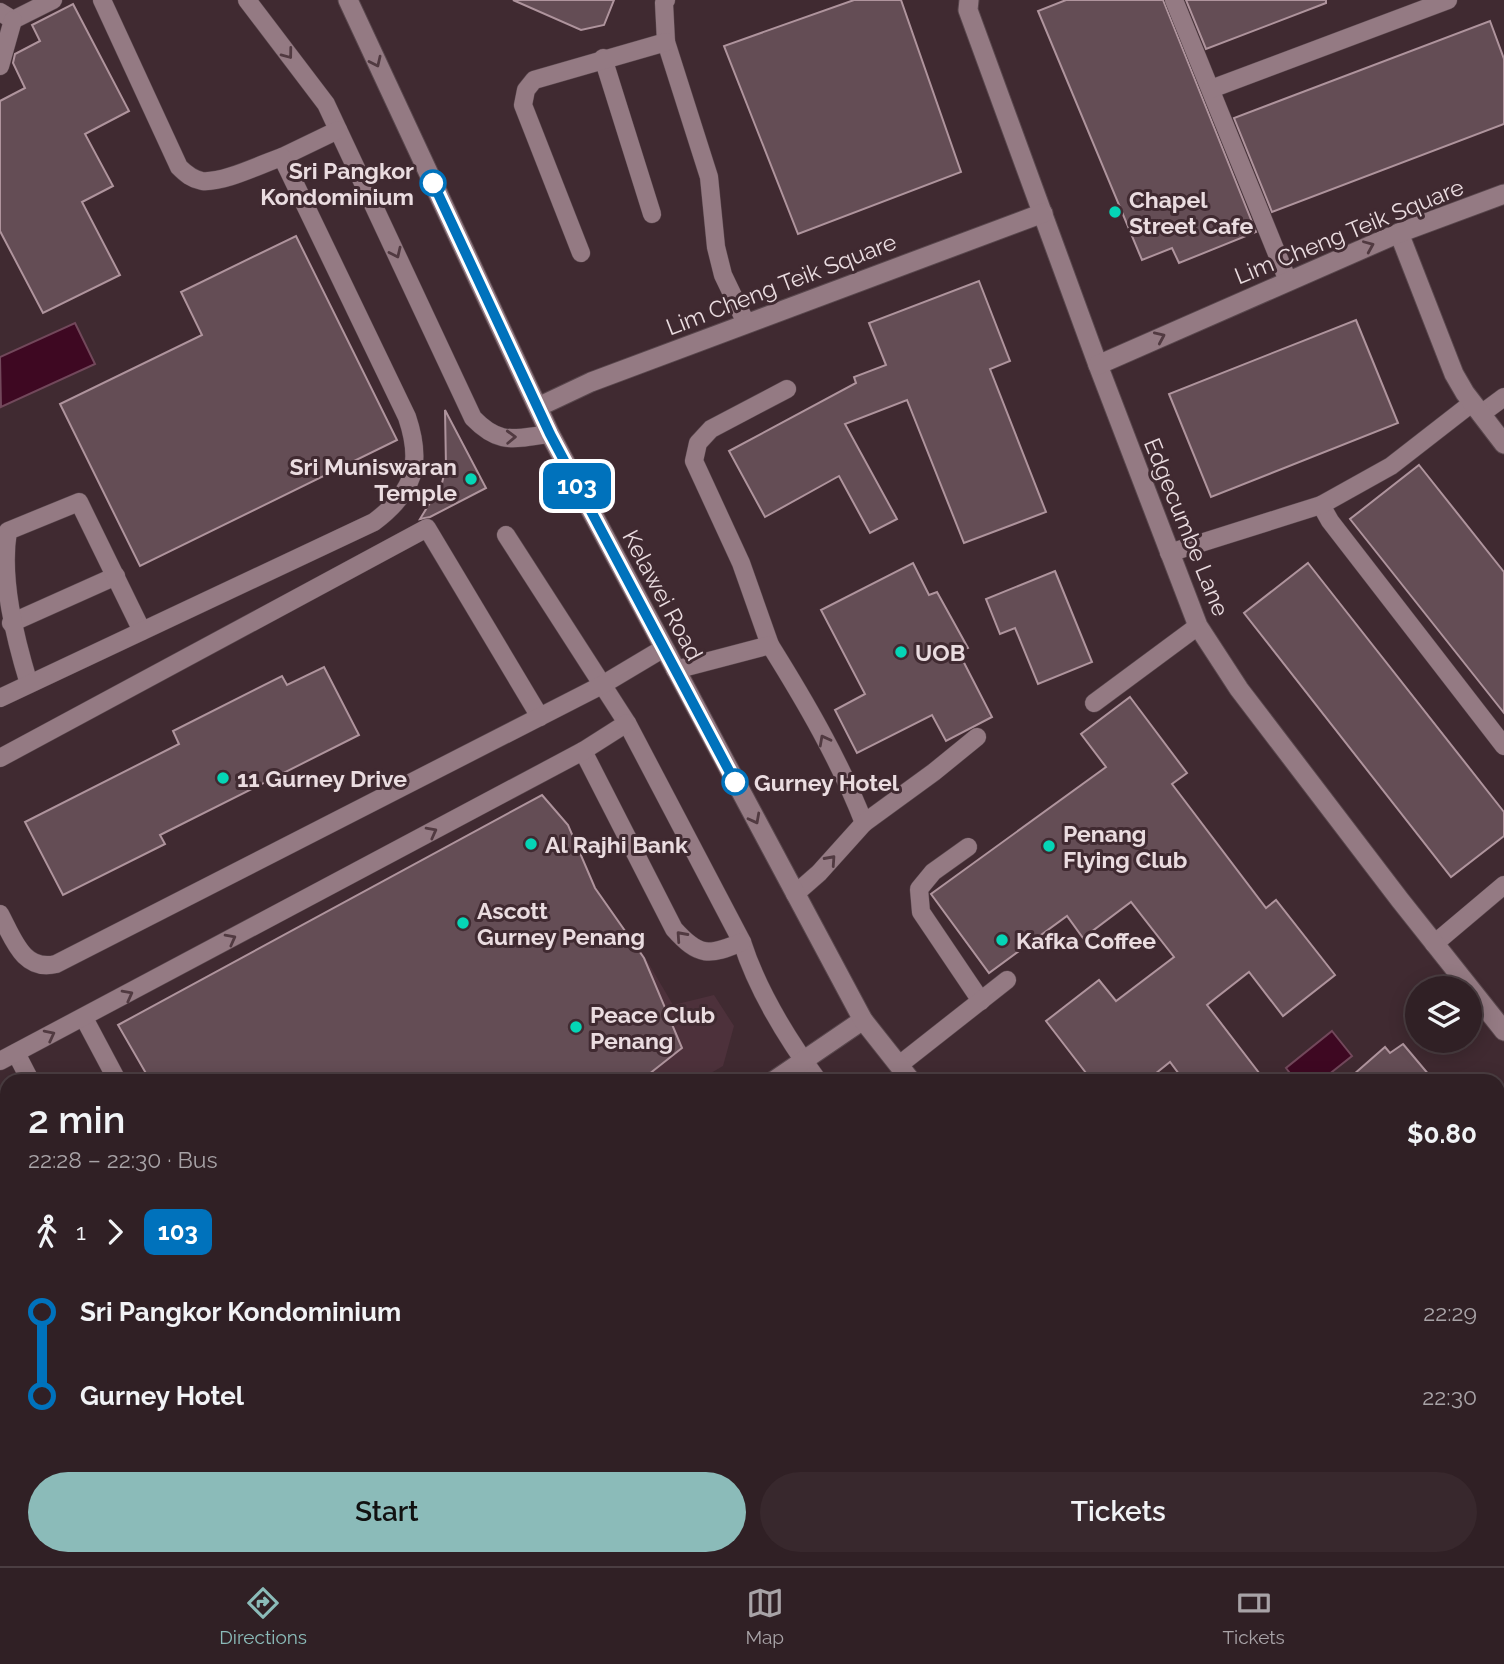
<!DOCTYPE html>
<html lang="en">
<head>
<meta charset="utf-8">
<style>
	body { margin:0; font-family:Raleway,sans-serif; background:#38282d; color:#f1f3f6; height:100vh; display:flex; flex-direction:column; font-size:26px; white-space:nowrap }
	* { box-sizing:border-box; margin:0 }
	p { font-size:23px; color:#a8a3a7 }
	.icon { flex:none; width:38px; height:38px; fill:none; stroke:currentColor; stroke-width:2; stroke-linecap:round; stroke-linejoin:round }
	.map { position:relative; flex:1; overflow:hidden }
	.side { position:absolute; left:0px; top:1074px; width:1505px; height:492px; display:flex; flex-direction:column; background:#302025; border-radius:21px 21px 0 0; box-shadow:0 4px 18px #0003,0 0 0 2px #4b3e42 }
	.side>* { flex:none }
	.badge { padding:0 14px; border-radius:10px; font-size:24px; line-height:46px }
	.fabs { position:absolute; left:1405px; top:976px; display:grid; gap:14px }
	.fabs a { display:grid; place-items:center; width:77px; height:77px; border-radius:50%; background:#302025; box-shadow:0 4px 18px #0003,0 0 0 2px #4b3e42; font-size:35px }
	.map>.badge { position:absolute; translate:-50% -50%; box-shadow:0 0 0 4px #fff }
	.legs { display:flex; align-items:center; gap:10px; height:77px; padding:0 28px; font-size:23px }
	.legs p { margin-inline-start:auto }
	.head { display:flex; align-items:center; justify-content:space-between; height:119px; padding:0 28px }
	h1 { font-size:38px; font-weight:600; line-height:52px }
	.cta { display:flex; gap:14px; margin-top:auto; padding:14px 28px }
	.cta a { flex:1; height:80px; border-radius:42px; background:#8bbbb9; color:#111; font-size:28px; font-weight:600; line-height:80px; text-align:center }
	.cta a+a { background:#38282d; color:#f1f3f6 }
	ul { padding:0 28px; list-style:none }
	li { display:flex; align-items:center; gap:24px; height:84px; font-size:26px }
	li i { display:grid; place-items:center; width:10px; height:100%; margin:0 9px; background:currentColor }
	li i::after { content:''; width:18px; height:18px; margin:-9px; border:5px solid; border-radius:50%; background:#302025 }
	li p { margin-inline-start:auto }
	li:first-child i { background:linear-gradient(#0000 50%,currentColor 0) }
	li:last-child i { background:linear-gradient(currentColor 50%,#0000 0) }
	.tabs { display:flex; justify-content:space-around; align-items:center; height:98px; border-top:2px solid #4b3e42; background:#302025; font-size:19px; color:#a8a3a7 }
	.tabs a { display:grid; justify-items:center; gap:4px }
	.tabs .selected { color:#8bbbb9 }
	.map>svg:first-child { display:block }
	.built { fill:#4d313b }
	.green { fill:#5f3142 }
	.water { fill:#3e0822; stroke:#72485b; stroke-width:2 }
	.building { fill:#644d55; stroke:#af949d; stroke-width:2 }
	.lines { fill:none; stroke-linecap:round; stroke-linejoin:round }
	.service-casing { stroke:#59474d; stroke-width:19 }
	.minor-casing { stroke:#59474d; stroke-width:21 }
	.secondary-casing { stroke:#59474d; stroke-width:21 }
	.path { stroke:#917f84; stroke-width:4.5; stroke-dasharray:3.5 5; stroke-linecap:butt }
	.service { stroke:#947a83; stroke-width:18 }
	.minor { stroke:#947a83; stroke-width:19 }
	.secondary { stroke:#947a83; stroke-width:19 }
	.oneway { stroke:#513a41 }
	.line-1-casing { stroke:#fff; stroke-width:16 }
	.line-1 { stroke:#0072bc; stroke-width:10 }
	.stop-1-dot { fill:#fff; stroke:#0072bc; stroke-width:3.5 }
	.poi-dot { fill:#05d5b6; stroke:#402a31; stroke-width:2.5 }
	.labels { text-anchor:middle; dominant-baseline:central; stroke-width:6; stroke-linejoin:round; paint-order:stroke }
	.stop-label { font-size:23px; font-weight:bold; fill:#eadce0; stroke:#402a31; text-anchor:end }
	.poi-label { font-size:23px; font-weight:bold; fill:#eadce0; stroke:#402a31; text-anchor:start }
	.street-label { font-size:23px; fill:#eadce0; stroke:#402a31 }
</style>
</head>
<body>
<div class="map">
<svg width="1504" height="1566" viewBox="0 0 1504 1566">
	<rect width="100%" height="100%" fill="#402a31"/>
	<polygon class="built" points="639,947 673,1005 714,995 734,1026 723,1066 697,1081 404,1082"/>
	<polygon class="green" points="0,1342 7,1356 7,1559 112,1559 115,1566 0,1566"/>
	<g class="water">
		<polygon points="75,323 95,364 1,407 0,357"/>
		<polygon points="1332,1031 1352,1056 1323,1079 1325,1081 1296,1081 1286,1068"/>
	</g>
	<g class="building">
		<polygon points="513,0 614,0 604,25 581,30"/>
		<polygon points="854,0 901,0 961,172 798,234 724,46"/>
		<polygon points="1066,0 1163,0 1256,232 1179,263 1172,248 1142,260 1038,11"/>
		<polygon points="1186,0 1326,0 1326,3 1206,49"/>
		<polygon points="73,4 129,111 85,134 113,186 82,202 120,275 43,313 0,231 0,101 25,88 13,63 15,54 40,41 32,25"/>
		<polygon points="1490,21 1504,59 1504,124 1272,212 1234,118"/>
		<polygon points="296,236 397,440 140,566 60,404 202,335 181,292"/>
		<polygon points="979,281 1010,361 990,369 1046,512 964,543 907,400 845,424 897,519 870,533 839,476 765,517 729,451 856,383 854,377 886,365 869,323"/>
		<polygon points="1356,320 1398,423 1211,497 1169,394"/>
		<polygon points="445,410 486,488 430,517 420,519 442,483 446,467"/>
		<polygon points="1419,465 1504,572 1504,713 1350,519"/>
		<polygon points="913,563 929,595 937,592 968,648 958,651 992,717 946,741 932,715 857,753 835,710 865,694 821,610"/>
		<polygon points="1308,563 1504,812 1504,836 1451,877 1244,613"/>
		<polygon points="1055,571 1092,662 1038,684 1015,628 1000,634 986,599"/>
		<polygon points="324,667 359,735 160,835 165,844 63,895 25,822 179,744 173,731 282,676 287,685"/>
		<polygon points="1130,697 1187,773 1172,784 1266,908 1276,900 1335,975 1283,1016 1249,972 1207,1005 1266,1082 1185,1082 1170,1062 1145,1082 1093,1082 1046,1021 1099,980 1116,1001 1174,957 1131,902 1083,938 1067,916 989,973 931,894 1106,767 1081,734"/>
		<polygon points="542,795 568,825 595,888 644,958 682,1048 639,1082 151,1082 118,1025"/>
		<polygon points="1403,1044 1435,1082 1345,1082 1385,1047 1390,1053"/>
	</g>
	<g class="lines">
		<defs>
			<g id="service">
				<path d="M247,0L326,104L473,418C500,446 514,438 550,434"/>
				<polyline points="666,0 664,3 666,42 709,177 716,247 723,275 746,323"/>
				<polyline points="1174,0 1288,281"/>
				<polyline points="0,12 13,20 53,0"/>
				<polyline points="603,58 652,214"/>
				<polyline points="0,66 13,20"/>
				<polyline points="1211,89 1448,0"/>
				<polyline points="282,157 338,130"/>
				<polyline points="581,253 523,105 526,90 534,80 666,42"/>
				<polyline points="1481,414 1504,397"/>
				<polyline points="1321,505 1330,521 1504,746"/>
				<path d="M506,535L627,723L742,942C758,992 788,1040 819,1082"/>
				<polyline points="1169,553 1321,505 1391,466 1472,403"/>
				<polyline points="11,623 116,576"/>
				<polyline points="770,645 741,563 694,461 698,443 711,429 787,389"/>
				<path d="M675,670L770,645C805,701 840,761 864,823"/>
				<path d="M29,684C15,638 0,579 8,531L79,502L142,631"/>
				<path d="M0,698L374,522C414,492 423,464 407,417L282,157C261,164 224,183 202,181C192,179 186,174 179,167L102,0"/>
				<polyline points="1094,703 1198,626"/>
				<path d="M583,751L674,929C699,957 709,956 742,942"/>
				<polyline points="0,758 427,528 540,717"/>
				<polyline points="968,847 933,872 919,889 921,912 981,1001"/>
				<polyline points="795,894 819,873 864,823 934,772 977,737"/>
				<path d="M0,914C13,938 23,972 56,964L602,685L664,648"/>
				<polyline points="1434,944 1504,885"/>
				<polyline points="84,1018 118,1082"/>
				<polyline points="16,1053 31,1082"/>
				<polyline points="0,1061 583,751 627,723"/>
				<polyline points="899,1065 1007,980"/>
				<polyline points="1498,1417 1504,1424"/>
				<polyline points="727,1559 731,1566"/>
				<polyline points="1196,1559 1201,1566"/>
				<polyline points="788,1566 797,1559"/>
			</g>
			<g id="minor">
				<polyline points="969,0 968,10 1098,365 1198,626 1239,689 1400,900 1504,1031"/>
				<polyline points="1399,233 1454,374 1465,393 1504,444"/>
				<polyline points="1098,365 1399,233 1504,194"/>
				<polyline points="538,407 591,382 1043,213"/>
				<polyline points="772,1082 863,1020"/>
				<polyline points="1498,1348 1504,1343"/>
			</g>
			<g id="secondary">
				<polyline points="348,0 550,434 863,1020 912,1082"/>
				<polyline points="0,1217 7,1231"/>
				<polyline points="175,1559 179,1566"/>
				<polyline points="1299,1559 1305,1566"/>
			</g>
		</defs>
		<use href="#service" class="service-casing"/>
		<use href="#minor" class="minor-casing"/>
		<use href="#secondary" class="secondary-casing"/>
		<g class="path">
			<polyline points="0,1307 7,1321"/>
			<polyline points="0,1409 7,1404"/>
			<polyline points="129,1559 132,1566"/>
			<polyline points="230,1559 233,1566"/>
		</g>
		<use href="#service" class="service"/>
		<use href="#minor" class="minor"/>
		<use href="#secondary" class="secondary"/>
	</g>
	<defs><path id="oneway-chevron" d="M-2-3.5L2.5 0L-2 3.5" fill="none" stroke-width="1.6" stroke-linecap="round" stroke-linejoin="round" transform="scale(1.75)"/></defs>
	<g class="oneway">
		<use href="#oneway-chevron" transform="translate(288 54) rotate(53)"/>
		<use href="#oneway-chevron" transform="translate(376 62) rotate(65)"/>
		<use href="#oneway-chevron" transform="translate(1369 246) rotate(-23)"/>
		<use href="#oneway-chevron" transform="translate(396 253) rotate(65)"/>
		<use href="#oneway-chevron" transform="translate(1160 337) rotate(-24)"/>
		<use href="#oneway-chevron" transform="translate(511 437) rotate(-2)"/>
		<use href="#oneway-chevron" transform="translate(824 740) rotate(-118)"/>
		<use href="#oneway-chevron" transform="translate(755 819) rotate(62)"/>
		<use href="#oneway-chevron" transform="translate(432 832) rotate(-28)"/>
		<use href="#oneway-chevron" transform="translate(831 860) rotate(-48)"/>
		<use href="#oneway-chevron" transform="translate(681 936) rotate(-132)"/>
		<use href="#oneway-chevron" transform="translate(231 939) rotate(-28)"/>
		<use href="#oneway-chevron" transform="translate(128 995) rotate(-28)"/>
		<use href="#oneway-chevron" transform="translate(50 1035) rotate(-27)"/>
	</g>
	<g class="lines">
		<defs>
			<polyline id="line-1" points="433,183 550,434 735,782"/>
		</defs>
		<use href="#line-1" class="line-1-casing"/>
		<use href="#line-1" class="line-1"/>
	</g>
	<g class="stop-1-dot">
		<circle cx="433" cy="183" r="12"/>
		<circle cx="735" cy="782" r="12"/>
	</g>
	<g class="poi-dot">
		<circle cx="1115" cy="212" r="7"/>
		<circle cx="471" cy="479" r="7"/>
		<circle cx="901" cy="652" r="7"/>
		<circle cx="223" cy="778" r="7"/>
		<circle cx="531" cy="844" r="7"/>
		<circle cx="1049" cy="846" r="7"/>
		<circle cx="463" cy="923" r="7"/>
		<circle cx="1002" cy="940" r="7"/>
		<circle cx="576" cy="1027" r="7"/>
	</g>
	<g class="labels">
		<g class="stop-label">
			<text x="414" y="170">Sri Pangkor<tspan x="414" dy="26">Kondominium</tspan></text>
			<text x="754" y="782" text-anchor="start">Gurney Hotel</text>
		</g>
		<g class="poi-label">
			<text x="1129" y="199">Chapel<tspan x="1129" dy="26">Street Cafe</tspan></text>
			<text x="457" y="466" text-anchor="end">Sri Muniswaran<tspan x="457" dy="26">Temple</tspan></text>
			<text x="915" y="652">UOB</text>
			<text x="237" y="778">11 Gurney Drive</text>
			<text x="1063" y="833">Penang<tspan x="1063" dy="26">Flying Club</tspan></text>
			<text x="545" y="844">Al Rajhi Bank</text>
			<text x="477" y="910">Ascott<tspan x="477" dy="26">Gurney Penang</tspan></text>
			<text x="1016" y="940">Kafka Coffee</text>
			<text x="590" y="1014">Peace Club<tspan x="590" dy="26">Penang</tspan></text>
		</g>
		<g class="street-label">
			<text transform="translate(1349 231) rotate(-22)">Lim Cheng Teik Square</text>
			<text transform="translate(781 284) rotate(-21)">Lim Cheng Teik Square</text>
			<text transform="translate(1187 527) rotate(68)">Edgecumbe Lane</text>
			<text transform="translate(663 595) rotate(62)">Kelawei Road</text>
		</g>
	</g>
</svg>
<div class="fabs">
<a><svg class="icon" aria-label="layers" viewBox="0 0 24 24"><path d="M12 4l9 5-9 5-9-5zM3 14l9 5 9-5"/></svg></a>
</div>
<b class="badge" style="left:577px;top:486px;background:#0072bc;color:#fff">103</b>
<section class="side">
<div class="head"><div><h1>2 min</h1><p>22:28 – 22:30 · Bus</p></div><b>$0.80</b></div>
<div class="legs"><svg class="icon" aria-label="walk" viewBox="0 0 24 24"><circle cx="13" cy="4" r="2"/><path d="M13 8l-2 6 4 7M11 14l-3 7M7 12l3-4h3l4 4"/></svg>1<svg class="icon" aria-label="forward" viewBox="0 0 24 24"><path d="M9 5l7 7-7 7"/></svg><b class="badge" style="background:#0072bc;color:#fff">103</b></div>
<ul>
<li><i style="color:#0072bc"></i><b>Sri Pangkor Kondominium</b><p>22:29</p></li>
<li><i style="color:#0072bc"></i><b>Gurney Hotel</b><p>22:30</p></li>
</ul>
<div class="cta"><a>Start</a><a>Tickets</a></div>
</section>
</div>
<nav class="tabs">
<a class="selected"><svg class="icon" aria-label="directions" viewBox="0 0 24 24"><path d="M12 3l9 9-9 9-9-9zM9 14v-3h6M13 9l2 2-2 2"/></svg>Directions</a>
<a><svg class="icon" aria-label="map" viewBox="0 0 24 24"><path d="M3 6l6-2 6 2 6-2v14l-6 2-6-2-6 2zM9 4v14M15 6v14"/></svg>Map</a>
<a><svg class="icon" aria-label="tickets" viewBox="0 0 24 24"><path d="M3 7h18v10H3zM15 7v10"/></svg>Tickets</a>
</nav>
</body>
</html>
